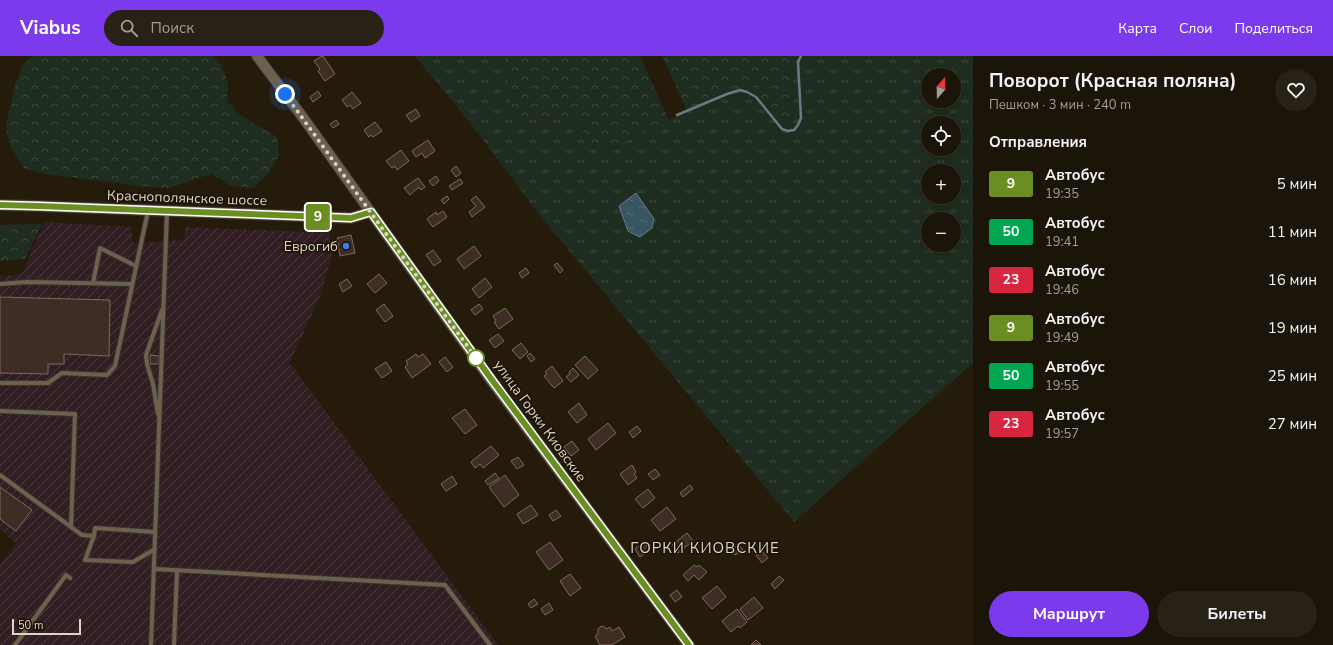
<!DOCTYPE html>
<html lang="ru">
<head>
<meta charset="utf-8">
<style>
	body { margin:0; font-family:"Nunito Sans",sans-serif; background:#282116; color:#f1f3f6; height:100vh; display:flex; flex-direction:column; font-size:15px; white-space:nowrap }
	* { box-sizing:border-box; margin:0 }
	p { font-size:13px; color:#a09e9c }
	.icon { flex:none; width:22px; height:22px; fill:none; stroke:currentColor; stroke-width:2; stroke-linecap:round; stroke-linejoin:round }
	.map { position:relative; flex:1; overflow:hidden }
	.side { display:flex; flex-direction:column; background:#1b1408; width:360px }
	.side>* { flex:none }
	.badge { padding:0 8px; border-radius:3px; font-size:14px; line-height:26px }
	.needle { width:26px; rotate:20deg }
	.fabs { position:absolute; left:921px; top:12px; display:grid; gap:8px }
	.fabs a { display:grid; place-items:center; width:40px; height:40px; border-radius:50%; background:#1b1408; box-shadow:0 2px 10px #0003,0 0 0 1px #393329; font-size:20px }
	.scale { position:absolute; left:12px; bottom:10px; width:69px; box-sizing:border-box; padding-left:4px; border:2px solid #dbd5cb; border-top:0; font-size:11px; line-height:14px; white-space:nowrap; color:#dbd5cb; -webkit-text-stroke:3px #1b1204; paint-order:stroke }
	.you { position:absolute; width:20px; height:20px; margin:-10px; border:3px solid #fff; border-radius:50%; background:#1a73e8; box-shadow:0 0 0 6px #1a73e833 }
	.map>.badge { position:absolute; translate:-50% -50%; box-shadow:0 0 0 2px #fff }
	h2 { padding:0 16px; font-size:15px; line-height:36px }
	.round { display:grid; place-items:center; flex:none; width:42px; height:42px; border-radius:21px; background:#282116 }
	.head { display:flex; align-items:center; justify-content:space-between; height:68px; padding:0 16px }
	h1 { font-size:19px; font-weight:700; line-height:30px }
	.primary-button { display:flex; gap:8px; margin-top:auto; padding:8px 16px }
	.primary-button a { flex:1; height:46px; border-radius:24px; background:#7c3aed; color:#fff; font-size:16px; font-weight:700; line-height:46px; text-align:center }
	.primary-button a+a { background:#282116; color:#f1f3f6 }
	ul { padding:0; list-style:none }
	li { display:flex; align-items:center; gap:12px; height:48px; padding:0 16px }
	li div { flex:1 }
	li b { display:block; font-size:15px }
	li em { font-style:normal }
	li .badge { min-width:44px; font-weight:700; text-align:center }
	header { display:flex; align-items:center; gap:24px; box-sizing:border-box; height:56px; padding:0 20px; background:#7c3aed; color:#fff }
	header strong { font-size:19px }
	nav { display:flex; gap:22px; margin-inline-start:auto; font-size:14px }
	.search { width:280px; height:36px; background:#282116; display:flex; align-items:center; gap:10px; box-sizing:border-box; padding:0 14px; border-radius:22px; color:#a09e9c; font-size:15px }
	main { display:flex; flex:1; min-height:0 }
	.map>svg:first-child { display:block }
	.industrial { fill:url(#industrial-furrows) }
	.grass { fill:url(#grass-tufts); fill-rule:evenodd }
	.forest { fill:url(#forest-crowns) }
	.water { fill:url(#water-ripples); stroke:#697b82 }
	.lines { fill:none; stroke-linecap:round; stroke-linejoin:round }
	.stream { stroke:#697b82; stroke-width:2.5 }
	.building { fill:#3e2d24; stroke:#7e695f }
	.lane-casing { stroke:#3a342d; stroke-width:6 }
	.secondary-casing { stroke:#3a342d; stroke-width:12 }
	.lane { stroke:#6c614f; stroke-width:4 }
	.secondary { stroke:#6c614f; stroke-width:10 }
	.line-casing { stroke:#fff; stroke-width:9 }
	.line { stroke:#6b8e23; stroke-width:6 }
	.walk { stroke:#dbd5cb; stroke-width:4; stroke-dasharray:0 7.2 }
	.shop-dot { fill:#3f7fe0; stroke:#1b1204; stroke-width:1.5 }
	.stop-dot { fill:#fff; stroke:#6b8e23; stroke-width:2 }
	.labels { text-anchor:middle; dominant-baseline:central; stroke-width:3; stroke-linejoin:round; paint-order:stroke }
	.street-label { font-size:14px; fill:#dbd5cb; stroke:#1b1204 }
	.poi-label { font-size:14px; fill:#dbd5cb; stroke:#1b1204; text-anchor:end }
	.neighbourhood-label { font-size:15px; letter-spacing:1px; fill:#dbd5cb; stroke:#1b1204 }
</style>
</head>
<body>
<header>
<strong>Viabus</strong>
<div class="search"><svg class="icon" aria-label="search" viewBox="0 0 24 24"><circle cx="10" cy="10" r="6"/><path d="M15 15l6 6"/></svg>Поиск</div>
<nav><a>Карта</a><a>Слои</a><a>Поделиться</a></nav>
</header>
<main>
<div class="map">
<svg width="973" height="589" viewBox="0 0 973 589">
	<defs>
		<pattern id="industrial-furrows" width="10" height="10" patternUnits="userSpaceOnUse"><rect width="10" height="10" fill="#301e23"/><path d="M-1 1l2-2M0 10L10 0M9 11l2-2" fill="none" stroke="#4d3e42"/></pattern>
		<pattern id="grass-tufts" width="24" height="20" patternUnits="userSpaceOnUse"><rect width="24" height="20" fill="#1f2d20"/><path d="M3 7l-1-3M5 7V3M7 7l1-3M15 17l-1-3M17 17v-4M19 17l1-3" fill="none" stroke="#3f4b3f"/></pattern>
		<pattern id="forest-crowns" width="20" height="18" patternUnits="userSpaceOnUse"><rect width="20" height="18" fill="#1f2d20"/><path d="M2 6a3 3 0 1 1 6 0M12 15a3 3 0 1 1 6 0" fill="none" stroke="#3f4b3f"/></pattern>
		<pattern id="water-ripples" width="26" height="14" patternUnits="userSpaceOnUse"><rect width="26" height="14" fill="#385562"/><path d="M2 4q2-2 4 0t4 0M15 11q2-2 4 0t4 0" fill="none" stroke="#546d77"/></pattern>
	</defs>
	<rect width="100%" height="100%" fill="#241b0b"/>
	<polygon class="industrial" points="44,166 132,171 132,186 140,187 184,184 186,171 329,177 332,200 321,238 290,307 498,589 0,589 0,509 16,487 0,473 0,220 22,218"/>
	<path class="grass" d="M415,0H504L514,62L575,63L590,88L614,91L716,41L754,30L782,77L793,62L789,11L800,0H973V307L794,466L538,157L472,69ZM928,19H954V45H928ZM928,67H954V93H928ZM928,115H954V141H928ZM928,163H954V189H928Z"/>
	<g class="forest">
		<polygon points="33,0 213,0 220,7 228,26 227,45 240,59 277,81 279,100 268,118 253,132 231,130 212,118 192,124 170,132 149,131 45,118 24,112 10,90 6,70 15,29 23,8"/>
		<polygon points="504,0 640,0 669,64 614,91 590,88 575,63 514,62"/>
		<polygon points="662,0 800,0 789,11 793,62 782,77 753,30 716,41 687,55"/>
		<polygon points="42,168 25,203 0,205 0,169"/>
	</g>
	<polygon class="water" points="636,137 654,163 652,172 640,181 628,175 619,150"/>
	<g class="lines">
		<polyline class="stream" points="677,59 727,38 740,34 747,36 756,41 782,73 788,75 794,74 798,69 801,62 798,6 801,0"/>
	</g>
	<g class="building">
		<polygon points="322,0 323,0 335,18 325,25 318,15 320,13 314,5"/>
		<polygon points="318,35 321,40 313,46 310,41"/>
		<polygon points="352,36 361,47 353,53 350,49 347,51 342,44"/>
		<polygon points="416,53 420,60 411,66 406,59"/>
		<polygon points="336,64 339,68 333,72 330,68"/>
		<polygon points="375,66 382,75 373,81 371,79 369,81 364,74"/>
		<polygon points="428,84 435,95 425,102 422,97 416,101 412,95"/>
		<polygon points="401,94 409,105 397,114 395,110 392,112 386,105"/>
		<polygon points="456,110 461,117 456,121 451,114"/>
		<polygon points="436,120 439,125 433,130 429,125"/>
		<polygon points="418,122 425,131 421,134 419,131 410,139 404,132"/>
		<polygon points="460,123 463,127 452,134 449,130"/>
		<polygon points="447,140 449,143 444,148 441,144"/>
		<polygon points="476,140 485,151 472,161 469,156 476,150 471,144"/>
		<polygon points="443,155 447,161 433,171 427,163 436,156 437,159"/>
		<polygon points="351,179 355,197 340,200 337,182"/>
		<polygon points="474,190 481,200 464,213 457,203"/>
		<polygon points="433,194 441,205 434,210 426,199"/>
		<polygon points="557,207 563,214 560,217 554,209"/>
		<polygon points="526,212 529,217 522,222 519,217"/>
		<polygon points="379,218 387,227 375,237 367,228"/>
		<polygon points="485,222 492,231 479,242 472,233"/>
		<polygon points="347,223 352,230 343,236 339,228"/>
		<polygon points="0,241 110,244 109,300 64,298 64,308 48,308 48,318 0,317"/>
		<polygon points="384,248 393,260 385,266 376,254"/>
		<polygon points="479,248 483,253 475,259 471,254"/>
		<polygon points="505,252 513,263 499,273 494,266 496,265 493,260"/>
		<polygon points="498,278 504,285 495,292 489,284"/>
		<polygon points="521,287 528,296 520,303 512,294"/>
		<polygon points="530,297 535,303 531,306 527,300"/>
		<polygon points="416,298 418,301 423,298 431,308 412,322 405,311 408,308 406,305"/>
		<polygon points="150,299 159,300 159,308 150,308"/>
		<polygon points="585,300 598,314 588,323 575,309"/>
		<polygon points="445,301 453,311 447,316 439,306"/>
		<polygon points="386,306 392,315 382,322 375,313"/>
		<polygon points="552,310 563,325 554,332 544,320 547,318 545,316"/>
		<polygon points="573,312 579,319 571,326 566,321 570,318 569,316"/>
		<polygon points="579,347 587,359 577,367 568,356"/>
		<polygon points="465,353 477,369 465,378 452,362"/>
		<polygon points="608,367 616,377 596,394 588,383"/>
		<polygon points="637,370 641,375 633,382 629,376"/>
		<polygon points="572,385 579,394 571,400 564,391"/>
		<polygon points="491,390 499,399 483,412 480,408 475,412 471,406"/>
		<polygon points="518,401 524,409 517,413 511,405"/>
		<polygon points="632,409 636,416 634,418 637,422 628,429 620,418"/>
		<polygon points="655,413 660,419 653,424 648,418"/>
		<polygon points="495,417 499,422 488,429 485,425"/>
		<polygon points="505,419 519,439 504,451 489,431"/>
		<polygon points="452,420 457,428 446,435 441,428"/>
		<polygon points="690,429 693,433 683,441 680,437"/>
		<polygon points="0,431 32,454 16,475 0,463"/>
		<polygon points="648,433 655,442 643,452 635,443"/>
		<polygon points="531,449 538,459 523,468 517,458"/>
		<polygon points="667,451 676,463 660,475 651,464"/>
		<polygon points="556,454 561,460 553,465 549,459"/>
		<polygon points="687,477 693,485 678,497 672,489"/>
		<polygon points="550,486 563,504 549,514 536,496"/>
		<polygon points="644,486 649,494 640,501 635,493"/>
		<polygon points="739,489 743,494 735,499 731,494"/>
		<polygon points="762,495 768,502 762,507 756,499"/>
		<polygon points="694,509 697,511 699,509 707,516 699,524 694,519 688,525 683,519"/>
		<polygon points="570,518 581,532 570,540 560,525"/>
		<polygon points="779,520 784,524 775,533 771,528"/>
		<polygon points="717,530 726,541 712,553 702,542"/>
		<polygon points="677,534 682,541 675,546 670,539"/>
		<polygon points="754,541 763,552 748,564 740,553"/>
		<polygon points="534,543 538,548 531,552 528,548"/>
		<polygon points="549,547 553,554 545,559 541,553"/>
		<polygon points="737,553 747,566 740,572 738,570 731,576 722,565"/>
		<polygon points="603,570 607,573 610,571 612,575 619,571 625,581 612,589 600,589 595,580 598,578 598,573 600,571"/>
		<polygon points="756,584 761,589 751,589"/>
	</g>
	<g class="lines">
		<defs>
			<g id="lane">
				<polyline points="93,227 100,192 136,210"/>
				<polyline points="0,228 27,226 132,228"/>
				<polyline points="0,327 48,327 62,317 107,319 115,310 148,155"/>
				<polyline points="0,355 75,358 71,471"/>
				<polyline points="158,358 153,328 147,308 146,299 162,254"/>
				<polyline points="0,419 82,479 94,480"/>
				<polyline points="155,493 133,506 85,504 94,480 95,472 155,476"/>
				<polyline points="154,513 445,529 490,589"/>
				<polyline points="15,589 66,519 70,522"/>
				<polyline points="151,589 167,155"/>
				<polyline points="174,589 177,515"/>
			</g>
			<g id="secondary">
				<polyline points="257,0 304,63 491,324 689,589"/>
				<polyline points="0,149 38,150 351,162 371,156"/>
			</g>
		</defs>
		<use href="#lane" class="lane-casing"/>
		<use href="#secondary" class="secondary-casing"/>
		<use href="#lane" class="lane"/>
		<use href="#secondary" class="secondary"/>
	</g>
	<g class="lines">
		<defs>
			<polyline id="line" points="0,149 38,150 351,162 371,156 492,324 689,589"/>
		</defs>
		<use href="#line" class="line-casing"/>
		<use href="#line" class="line"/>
		<polyline class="walk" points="285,38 476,302"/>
	</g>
	<circle class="shop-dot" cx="346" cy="190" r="4"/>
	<circle class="stop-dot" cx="476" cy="302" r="8"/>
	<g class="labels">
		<g class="street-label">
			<text transform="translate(187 142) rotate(2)">Краснополянское шоссе</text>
			<text transform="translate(540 365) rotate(54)">улица Горки Киовские</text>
		</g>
		<g class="poi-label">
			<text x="338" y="190">Еврогиб</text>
		</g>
		<g class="neighbourhood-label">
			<text x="705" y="492">ГОРКИ КИОВСКИЕ</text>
		</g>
	</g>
</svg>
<div class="fabs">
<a><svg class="needle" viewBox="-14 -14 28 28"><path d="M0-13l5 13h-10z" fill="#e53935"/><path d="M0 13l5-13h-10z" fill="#a09e9c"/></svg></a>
<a><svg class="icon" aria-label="locate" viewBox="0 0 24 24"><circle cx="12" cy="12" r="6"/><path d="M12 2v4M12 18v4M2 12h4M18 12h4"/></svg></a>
<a>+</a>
<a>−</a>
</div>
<div class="scale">50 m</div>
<div class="you" style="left:285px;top:38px"></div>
<b class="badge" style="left:318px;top:161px;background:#6b8e23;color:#fff">9</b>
</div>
<section class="side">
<div class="head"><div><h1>Поворот (Красная поляна)</h1><p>Пешком · 3 мин · 240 m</p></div><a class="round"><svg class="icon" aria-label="heart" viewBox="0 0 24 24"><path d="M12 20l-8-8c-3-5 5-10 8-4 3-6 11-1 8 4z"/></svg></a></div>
<h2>Отправления</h2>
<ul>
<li><span class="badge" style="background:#6b8e23;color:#fff">9</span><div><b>Автобус</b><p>19:35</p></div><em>5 мин</em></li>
<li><span class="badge" style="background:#00a651;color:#fff">50</span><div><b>Автобус</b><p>19:41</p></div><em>11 мин</em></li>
<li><span class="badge" style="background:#d7263d;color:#fff">23</span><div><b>Автобус</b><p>19:46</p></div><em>16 мин</em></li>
<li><span class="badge" style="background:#6b8e23;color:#fff">9</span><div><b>Автобус</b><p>19:49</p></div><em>19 мин</em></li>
<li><span class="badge" style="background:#00a651;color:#fff">50</span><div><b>Автобус</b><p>19:55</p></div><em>25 мин</em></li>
<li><span class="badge" style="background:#d7263d;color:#fff">23</span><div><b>Автобус</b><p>19:57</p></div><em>27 мин</em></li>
</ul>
<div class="primary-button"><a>Маршрут</a><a>Билеты</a></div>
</section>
</main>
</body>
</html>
